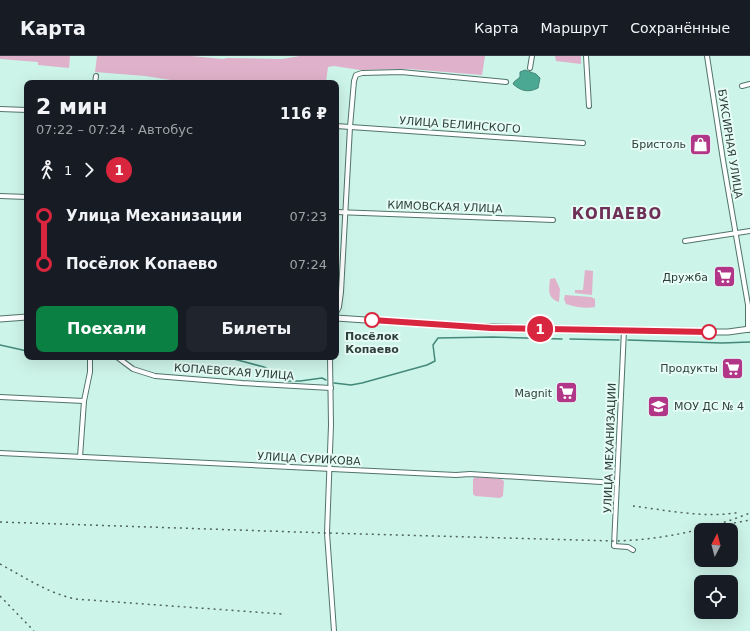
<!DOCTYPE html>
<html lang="ru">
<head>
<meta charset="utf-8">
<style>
	body { margin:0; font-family:"DejaVu Sans",sans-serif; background:#20242c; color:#f1f3f6; height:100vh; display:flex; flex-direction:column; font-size:15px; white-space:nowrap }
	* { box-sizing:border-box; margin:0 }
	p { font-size:13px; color:#9ea1a6 }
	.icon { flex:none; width:22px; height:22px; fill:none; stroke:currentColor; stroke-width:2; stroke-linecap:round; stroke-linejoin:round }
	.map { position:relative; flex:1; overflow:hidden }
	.drawer { position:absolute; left:24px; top:24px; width:315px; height:280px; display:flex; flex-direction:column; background:#171b24; border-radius:8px; box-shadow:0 4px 16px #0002 }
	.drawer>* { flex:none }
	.badge { padding:0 8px; border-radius:13px; font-size:14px; line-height:26px }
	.needle { width:26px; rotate:6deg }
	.tools { position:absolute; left:694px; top:467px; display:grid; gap:8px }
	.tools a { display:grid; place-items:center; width:44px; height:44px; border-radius:8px; background:#171b24; box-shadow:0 4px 16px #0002; font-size:20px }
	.map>.badge { position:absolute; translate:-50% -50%; box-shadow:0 0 0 2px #fff }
	.legs { display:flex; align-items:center; gap:6px; height:44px; padding:0 12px; font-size:13px }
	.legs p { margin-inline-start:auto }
	.head { display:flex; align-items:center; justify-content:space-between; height:68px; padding:0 12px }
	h1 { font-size:22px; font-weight:700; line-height:30px }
	.button { display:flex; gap:8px; margin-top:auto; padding:8px 12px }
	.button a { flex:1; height:46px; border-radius:8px; background:#0b8043; color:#fff; font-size:16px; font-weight:700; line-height:46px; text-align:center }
	.button a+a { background:#20242c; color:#f1f3f6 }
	ul { padding:0 12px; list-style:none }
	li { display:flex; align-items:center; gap:14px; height:48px; font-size:15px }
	li i { display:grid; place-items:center; width:6px; height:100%; margin:0 5px; background:currentColor }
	li i::after { content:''; width:10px; height:10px; margin:-5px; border:3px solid; border-radius:50%; background:#171b24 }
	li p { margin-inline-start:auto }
	li:first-child i { background:linear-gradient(#0000 50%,currentColor 0) }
	li:last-child i { background:linear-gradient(currentColor 50%,#0000 0) }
	header { display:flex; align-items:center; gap:24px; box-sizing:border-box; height:56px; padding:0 20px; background:#171b24; border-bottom:1px solid #363941 }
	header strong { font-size:19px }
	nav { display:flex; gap:22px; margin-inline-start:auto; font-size:14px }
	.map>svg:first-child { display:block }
	.green { fill:#dfb1ca }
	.water { fill:#4ba993; stroke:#438979 }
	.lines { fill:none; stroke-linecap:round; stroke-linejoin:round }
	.stream { stroke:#438979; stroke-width:1.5 }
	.minor-casing { stroke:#51746a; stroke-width:6 }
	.tertiary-casing { stroke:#51746a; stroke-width:7 }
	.minor { stroke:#fff; stroke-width:4 }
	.tertiary { stroke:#fff; stroke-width:5 }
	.rail { stroke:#4f635e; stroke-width:1.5; stroke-dasharray:2 4; stroke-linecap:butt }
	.line-1-casing { stroke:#fff; stroke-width:9 }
	.line-1 { stroke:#d7263d; stroke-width:6 }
	.stop-1-dot { fill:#fff; stroke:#d7263d; stroke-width:2 }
	.labels { text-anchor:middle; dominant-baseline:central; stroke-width:4; stroke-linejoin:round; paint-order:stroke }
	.street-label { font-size:11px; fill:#303f3b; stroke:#e6fdf6 }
	.poi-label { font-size:11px; fill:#303f3b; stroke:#e6fdf6; text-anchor:end }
	.stop-label { font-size:11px; font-weight:bold; fill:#303f3b; stroke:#e6fdf6 }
	.district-label { font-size:15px; font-weight:bold; letter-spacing:1px; fill:#6e3056; stroke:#e6fdf6 }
</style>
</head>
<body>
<header>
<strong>Карта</strong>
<nav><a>Карта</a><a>Маршрут</a><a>Сохранённые</a></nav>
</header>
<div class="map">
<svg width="750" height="575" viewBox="0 0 750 575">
	<rect width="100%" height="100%" fill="#cdf4e9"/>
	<g class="green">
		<polygon points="0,0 70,0 69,12 38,9 38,6 0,3"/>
		<polygon points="97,0 191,0 223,3 227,2 282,3 300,0 485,0 482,19 409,13 360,14 334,10 328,11 326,26 295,24 295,27 190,27 145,20 95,16"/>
		<polygon points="555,0 581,0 581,8 556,5"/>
		<polygon points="585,214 593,215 592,239 575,237 575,234 583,234"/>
		<path d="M555,222L560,233L559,246C547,242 549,234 550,223Z"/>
		<path d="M565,239L591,241L595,243V251C585,253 576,251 566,248L564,243Z"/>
		<polygon points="475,421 501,423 504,425 503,440 500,442 475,440 473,438 473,423"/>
	</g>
	<path class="water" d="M525,14L536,18L540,22L538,32C528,37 521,35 513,28L514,26L520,21V16Z"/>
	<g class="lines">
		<g class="stream">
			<polyline points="570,283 619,284"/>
			<polyline points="628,284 722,287 750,286"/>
			<polyline points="0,289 27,295"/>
			<polyline points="226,301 264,311 289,325 300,325 322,322 326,324"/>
			<polyline points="334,327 351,329 362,327 427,309 435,305 433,289 438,282 493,281 562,283"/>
		</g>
		<defs>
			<g id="minor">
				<polyline points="586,0 589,50"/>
				<polyline points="707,0 723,104 748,249 748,274"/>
				<polyline points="530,12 532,0"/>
				<polyline points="95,27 96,20"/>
				<polyline points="742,30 750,28"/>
				<polyline points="0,53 27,54"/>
				<polyline points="336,70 583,87"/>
				<polyline points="0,140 27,141"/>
				<polyline points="336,156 553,164"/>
				<polyline points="685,185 750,175"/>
				<polyline points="336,257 339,251 341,236 350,71 354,25 356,19 362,17 401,16 506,26"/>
				<polyline points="624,274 614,490 628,491 633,494"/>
				<polyline points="117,301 133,313 155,320 242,327 331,332"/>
				<polyline points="330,301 331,369 327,477 334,575"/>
				<polyline points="0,341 84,345"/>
				<polyline points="0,397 456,419 470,418 617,427"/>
				<polyline points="80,401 84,345 90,316 90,301"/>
			</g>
			<g id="tertiary">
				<polyline points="336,262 454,270 709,276 728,276 750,273"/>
				<polyline points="0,263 27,261"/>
			</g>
		</defs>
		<use href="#minor" class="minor-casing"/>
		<use href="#tertiary" class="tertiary-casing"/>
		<use href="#minor" class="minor"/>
		<use href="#tertiary" class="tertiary"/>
		<g class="rail">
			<path d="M633,450C665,454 709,463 740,456"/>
			<path d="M0,466L327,477L614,485C661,484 707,474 750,457"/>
			<polyline points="734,467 750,464"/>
			<path d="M0,508C24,521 48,537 75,543L282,558"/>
			<polyline points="0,540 34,575"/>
		</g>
	</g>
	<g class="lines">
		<defs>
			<polyline id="line-1" points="372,264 491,272 709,276"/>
		</defs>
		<use href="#line-1" class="line-1-casing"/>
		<use href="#line-1" class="line-1"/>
	</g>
	<defs>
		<symbol id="shop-square" viewBox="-11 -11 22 22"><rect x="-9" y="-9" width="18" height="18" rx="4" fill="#b23688" stroke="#e6fdf6"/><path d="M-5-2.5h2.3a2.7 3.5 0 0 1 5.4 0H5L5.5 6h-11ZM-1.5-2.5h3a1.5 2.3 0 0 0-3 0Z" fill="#fff"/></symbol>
		<symbol id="supermarket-square" viewBox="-11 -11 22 22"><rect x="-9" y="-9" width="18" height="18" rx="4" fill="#b23688" stroke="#e6fdf6"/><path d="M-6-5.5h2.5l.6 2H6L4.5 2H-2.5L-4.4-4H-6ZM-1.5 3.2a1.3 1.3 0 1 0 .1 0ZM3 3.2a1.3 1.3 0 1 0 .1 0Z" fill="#fff"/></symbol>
		<symbol id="school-square" viewBox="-11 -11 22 22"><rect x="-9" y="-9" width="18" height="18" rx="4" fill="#b23688" stroke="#e6fdf6"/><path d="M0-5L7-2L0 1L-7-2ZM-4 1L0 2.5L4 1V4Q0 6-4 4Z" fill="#fff"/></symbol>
	</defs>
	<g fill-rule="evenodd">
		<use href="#shop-square" x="688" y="76" width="25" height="25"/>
		<use href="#supermarket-square" x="712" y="208" width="25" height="25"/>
		<use href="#supermarket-square" x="720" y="300" width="25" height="25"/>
		<use href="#supermarket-square" x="554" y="324" width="25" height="25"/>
		<use href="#school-square" x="646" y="338" width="25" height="25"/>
	</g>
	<g class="stop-1-dot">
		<circle cx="372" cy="264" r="7"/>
		<circle cx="709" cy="276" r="7"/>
	</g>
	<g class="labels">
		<g class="street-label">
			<text transform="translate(460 69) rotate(4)">УЛИЦА БЕЛИНСКОГО</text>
			<text transform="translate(730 88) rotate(81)">БУКСИРНАЯ УЛИЦА</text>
			<text transform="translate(445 151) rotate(2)">КИМОВСКАЯ УЛИЦА</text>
			<text transform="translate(234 316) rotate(4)">КОПАЕВСКАЯ УЛИЦА</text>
			<text transform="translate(610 392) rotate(-88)">УЛИЦА МЕХАНИЗАЦИИ</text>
			<text transform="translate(309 403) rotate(3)">УЛИЦА СУРИКОВА</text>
		</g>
		<g class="poi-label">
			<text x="686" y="88">Бристоль</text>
			<text x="708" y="221">Дружба</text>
			<text x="718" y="312">Продукты</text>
			<text x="552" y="337">Magnit</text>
			<text x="674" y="350" text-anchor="start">МОУ ДС № 4</text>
		</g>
		<g class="stop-label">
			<text x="372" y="280">Посёлок<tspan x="372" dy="13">Копаево</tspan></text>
		</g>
		<g class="district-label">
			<text x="617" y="158">КОПАЕВО</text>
		</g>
	</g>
</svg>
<div class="tools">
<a><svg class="needle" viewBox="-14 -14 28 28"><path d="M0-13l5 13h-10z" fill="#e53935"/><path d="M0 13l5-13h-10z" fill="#9ea1a6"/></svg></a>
<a><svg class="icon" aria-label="locate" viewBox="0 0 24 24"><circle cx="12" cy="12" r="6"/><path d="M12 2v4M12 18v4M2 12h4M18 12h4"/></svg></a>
</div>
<b class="badge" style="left:540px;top:273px;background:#d7263d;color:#fff">1</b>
<section class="drawer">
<div class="head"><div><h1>2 мин</h1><p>07:22 – 07:24 · Автобус</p></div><b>116 ₽</b></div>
<div class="legs"><svg class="icon" aria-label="walk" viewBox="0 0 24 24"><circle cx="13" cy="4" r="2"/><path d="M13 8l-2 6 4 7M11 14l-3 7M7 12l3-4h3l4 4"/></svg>1<svg class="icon" aria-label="forward" viewBox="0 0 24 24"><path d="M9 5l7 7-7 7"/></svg><b class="badge" style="background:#d7263d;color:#fff">1</b></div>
<ul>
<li><i style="color:#d7263d"></i><b>Улица Механизации</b><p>07:23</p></li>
<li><i style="color:#d7263d"></i><b>Посёлок Копаево</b><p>07:24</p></li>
</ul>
<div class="button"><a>Поехали</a><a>Билеты</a></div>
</section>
</div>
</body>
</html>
